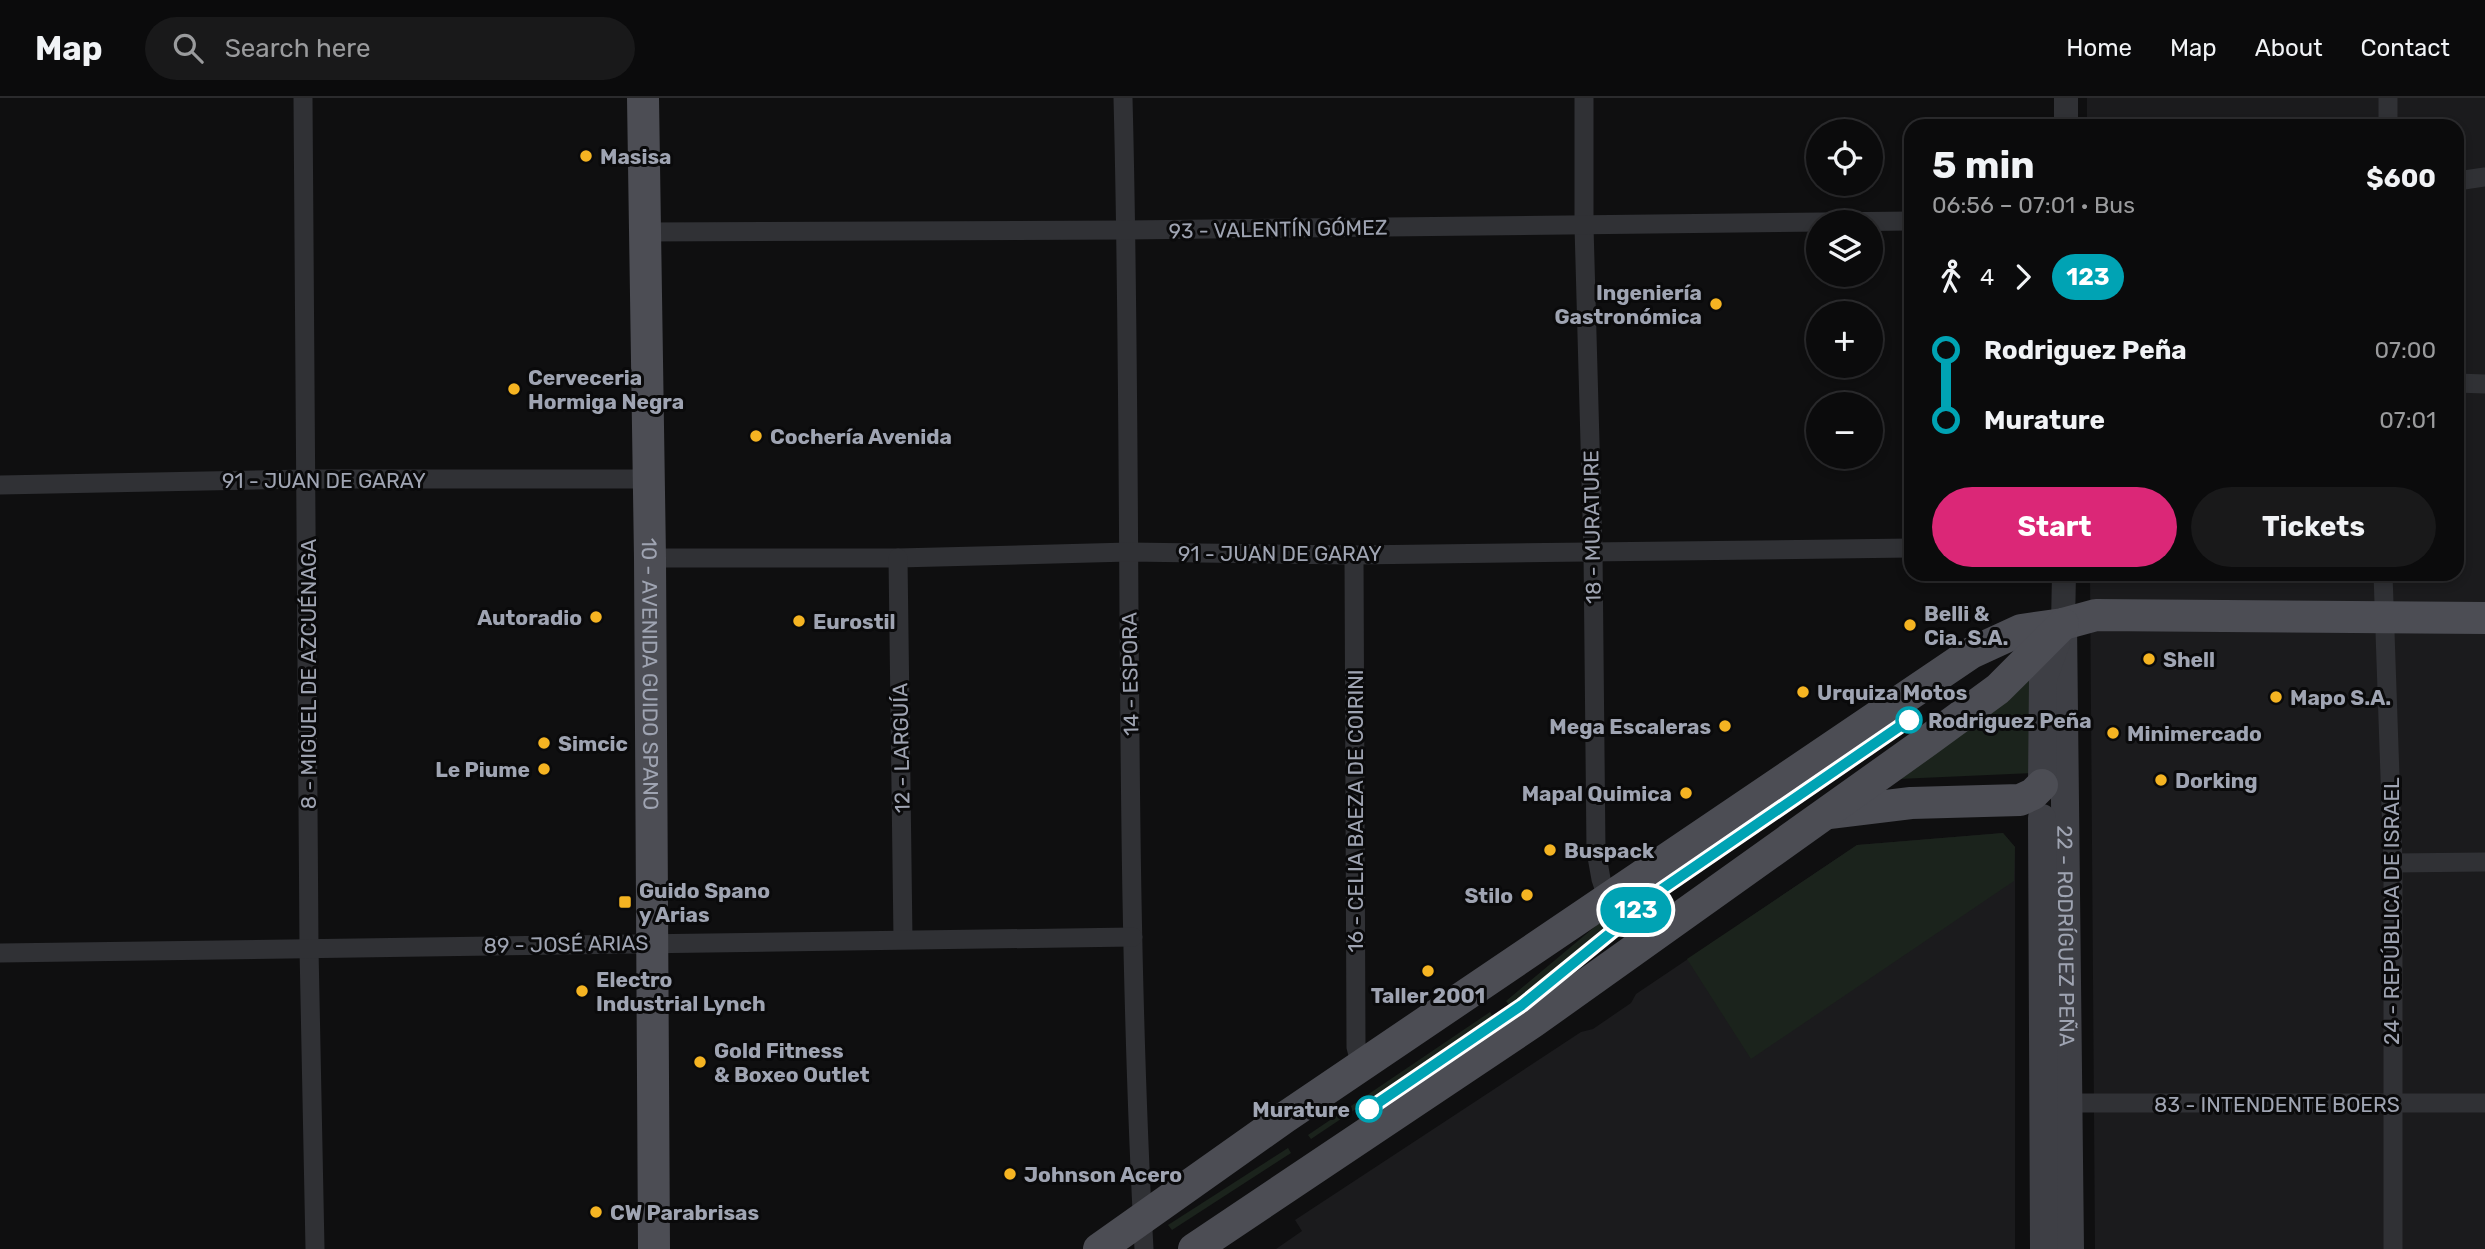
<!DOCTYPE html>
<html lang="en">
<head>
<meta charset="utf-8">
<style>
	body { margin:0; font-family:Rubik,sans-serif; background:#19191a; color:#f1f3f6; height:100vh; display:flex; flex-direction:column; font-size:26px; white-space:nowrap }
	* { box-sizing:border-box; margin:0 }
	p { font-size:23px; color:#9a9b9d }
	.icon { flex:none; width:38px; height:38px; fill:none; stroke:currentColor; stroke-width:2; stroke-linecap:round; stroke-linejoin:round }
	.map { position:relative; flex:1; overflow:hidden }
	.drawer { position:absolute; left:1904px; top:21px; width:560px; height:462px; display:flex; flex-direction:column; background:#0b0b0c; border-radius:21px; box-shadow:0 4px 10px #0003,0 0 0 2px #2b2b2d }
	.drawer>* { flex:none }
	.badge { padding:0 14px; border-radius:23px; font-size:24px; line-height:46px }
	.fabs { position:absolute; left:1806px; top:21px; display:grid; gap:14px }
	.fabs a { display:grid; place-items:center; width:77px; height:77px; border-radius:50%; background:#0b0b0c; box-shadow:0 4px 10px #0003,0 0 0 2px #2b2b2d; font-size:35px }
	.map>.badge { position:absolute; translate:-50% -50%; box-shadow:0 0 0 4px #fff }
	.legs { display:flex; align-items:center; gap:10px; height:77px; padding:0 28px; font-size:23px }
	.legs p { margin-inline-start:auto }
	.head { display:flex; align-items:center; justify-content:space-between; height:119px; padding:0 28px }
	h1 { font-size:38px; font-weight:700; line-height:52px }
	.cta { display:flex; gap:14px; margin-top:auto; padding:14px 28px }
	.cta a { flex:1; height:80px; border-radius:42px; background:#db2777; color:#fff; font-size:28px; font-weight:700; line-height:80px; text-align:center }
	.cta a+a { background:#19191a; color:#f1f3f6 }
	ul { padding:0 28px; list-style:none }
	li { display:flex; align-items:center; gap:24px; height:70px; font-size:26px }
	li i { display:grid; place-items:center; width:10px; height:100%; margin:0 9px; background:currentColor }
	li i::after { content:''; width:18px; height:18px; margin:-9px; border:5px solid; border-radius:50%; background:#0b0b0c }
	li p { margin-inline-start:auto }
	li:first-child i { background:linear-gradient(#0000 50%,currentColor 0) }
	li:last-child i { background:linear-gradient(currentColor 50%,#0000 0) }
	header { display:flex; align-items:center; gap:42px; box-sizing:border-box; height:98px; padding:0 35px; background:#0b0b0c; border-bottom:2px solid #2b2b2d }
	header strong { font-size:33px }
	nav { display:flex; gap:38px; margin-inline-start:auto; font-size:24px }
	.search { width:490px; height:63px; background:#19191a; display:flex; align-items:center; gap:18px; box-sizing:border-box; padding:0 24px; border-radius:38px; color:#9a9b9d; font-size:26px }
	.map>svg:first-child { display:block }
	.built { fill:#1b1b1d }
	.green { fill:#1b231c }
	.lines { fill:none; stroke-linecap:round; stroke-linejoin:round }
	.minor { stroke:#303135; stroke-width:19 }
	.tertiary { stroke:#303135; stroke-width:24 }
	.secondary { stroke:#3e3f45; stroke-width:28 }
	.primary { stroke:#4c4d54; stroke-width:32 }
	.line-1-casing { stroke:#fff; stroke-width:16 }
	.line-1 { stroke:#00a3b4; stroke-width:10 }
	.poi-dot { fill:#f5b422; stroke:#0a0a0b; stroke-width:2.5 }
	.stop-1-dot { fill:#fff; stroke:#00a3b4; stroke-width:3.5 }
	.labels { text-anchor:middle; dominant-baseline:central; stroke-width:6; stroke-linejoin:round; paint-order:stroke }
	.poi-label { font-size:21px; font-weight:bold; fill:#9fa4b2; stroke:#0a0a0b; text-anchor:start }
	.street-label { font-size:21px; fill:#9fa4b2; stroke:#0a0a0b }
	.stop-label { font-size:21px; font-weight:bold; fill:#9fa4b2; stroke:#0a0a0b; text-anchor:start }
</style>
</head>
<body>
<header>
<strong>Map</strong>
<div class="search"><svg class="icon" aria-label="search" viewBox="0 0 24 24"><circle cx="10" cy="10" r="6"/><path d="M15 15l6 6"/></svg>Search here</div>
<nav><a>Home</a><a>Map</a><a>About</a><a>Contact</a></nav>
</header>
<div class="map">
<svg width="2485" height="1151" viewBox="0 0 2485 1151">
	<rect width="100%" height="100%" fill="#0f0f10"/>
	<g class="built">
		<polygon points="2087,0 2485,0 2485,1151 2095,1151 2090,476 2457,476 2457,28 2087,28"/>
		<polygon points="2003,735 2015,749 2015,1151 1276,1151 1302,1133 1295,1122 1581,934 1593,931 1631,905 1636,896 1857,747"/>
	</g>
	<g class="green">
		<polygon points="2028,580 2034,587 2033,675 1898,681"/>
		<polygon points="2003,735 2015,749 2014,783 1751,961 1687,861 1857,747"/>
		<polygon points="1603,822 1607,827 1510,908 1506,903"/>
		<polygon points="1490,914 1493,919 1311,1041 1308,1037"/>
		<polygon points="1288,1050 1291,1055 1172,1132 1168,1127"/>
	</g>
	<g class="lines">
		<g class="minor">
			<polyline points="303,0 309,850 315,1151"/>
			<path d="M1123,0C1133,383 1123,768 1144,1151"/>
			<polyline points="1584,0 1584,128 1593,453 1596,753 1601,781 1608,802 1640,846"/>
			<polyline points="2388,0 2388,28"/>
			<polyline points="2457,83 2485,79"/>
			<polyline points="645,134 1126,132 1911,123"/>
			<polyline points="2457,285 2485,286"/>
			<polyline points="0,387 307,381 649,381"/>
			<polyline points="1354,457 1356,949 1361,969"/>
			<polyline points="650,460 898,460 1129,454 1354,457 1911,450"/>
			<polyline points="898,460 903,841"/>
			<polyline points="2383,476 2393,765 2393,1151"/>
			<polyline points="2393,765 2485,764"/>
			<polyline points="0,855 1133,839"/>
			<polyline points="2068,1005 2485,1005"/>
		</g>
		<g class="tertiary">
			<polyline points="2066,0 2066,28"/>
			<polyline points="2063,526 2064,476"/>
		</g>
		<g class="secondary">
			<path id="s1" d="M2063,526L2070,1151"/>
			<polyline points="2042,687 2043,581 2056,545"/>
			<polyline points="2042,720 2044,1151"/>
		</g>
		<g class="primary">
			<path id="s2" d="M643,0L650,460L654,1151"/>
			<polyline points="1829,715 1911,705 2020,702 2033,696 2042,687"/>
			<polyline points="1099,1151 1284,1020 1971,555 2021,532 2063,526 2096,517 2485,520"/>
			<polyline points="1194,1151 1533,924 1927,643 1998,591 2063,526"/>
		</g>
	</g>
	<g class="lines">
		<defs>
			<polyline id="line-1" points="1369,1011 1522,907 1625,823 1649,800 1909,622"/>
		</defs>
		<use href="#line-1" class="line-1-casing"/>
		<use href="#line-1" class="line-1"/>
	</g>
	<g class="poi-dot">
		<circle cx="586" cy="58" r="7"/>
		<circle cx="1716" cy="206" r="7"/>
		<circle cx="514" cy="291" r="7"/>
		<circle cx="756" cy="338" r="7"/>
		<circle cx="596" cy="519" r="7"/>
		<circle cx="799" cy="523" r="7"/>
		<circle cx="1910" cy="527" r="7"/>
		<circle cx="2149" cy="561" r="7"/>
		<circle cx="1803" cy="594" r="7"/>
		<circle cx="2276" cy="599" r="7"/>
		<circle cx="1725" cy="628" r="7"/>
		<circle cx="2113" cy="635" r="7"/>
		<circle cx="544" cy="645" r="7"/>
		<circle cx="544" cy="671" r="7"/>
		<circle cx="2161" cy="682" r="7"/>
		<circle cx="1686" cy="695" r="7"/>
		<circle cx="1550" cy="752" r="7"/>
		<circle cx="1527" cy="797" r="7"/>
		<rect x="618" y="797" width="14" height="14" rx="3.5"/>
		<circle cx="1428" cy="873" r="7"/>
		<circle cx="582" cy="893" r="7"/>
		<circle cx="700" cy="964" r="7"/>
		<circle cx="1010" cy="1076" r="7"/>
		<circle cx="596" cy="1114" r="7"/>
	</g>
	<g class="stop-1-dot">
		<circle cx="1909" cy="622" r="12"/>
		<circle cx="1369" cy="1011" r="12"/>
	</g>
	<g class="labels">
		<g class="poi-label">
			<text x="600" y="58">Masisa</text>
			<text x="1702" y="194" text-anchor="end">Ingeniería<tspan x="1702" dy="24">Gastronómica</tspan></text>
			<text x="528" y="279">Cerveceria<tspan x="528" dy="24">Hormiga Negra</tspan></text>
			<text x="770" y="338">Cochería Avenida</text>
			<text x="1924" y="515">Belli &amp;<tspan x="1924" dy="24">Cia. S.A.</tspan></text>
			<text x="582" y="519" text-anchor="end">Autoradio</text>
			<text x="813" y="523">Eurostil</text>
			<text x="2163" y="561">Shell</text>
			<text x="1817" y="594">Urquiza Motos</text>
			<text x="2290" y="599">Mapo S.A.</text>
			<text x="1711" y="628" text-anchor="end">Mega Escaleras</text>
			<text x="2127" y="635">Minimercado</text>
			<text x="558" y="645">Simcic</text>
			<text x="530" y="671" text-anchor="end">Le Piume</text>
			<text x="2175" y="682">Dorking</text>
			<text x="1672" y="695" text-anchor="end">Mapal Quimica</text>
			<text x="1564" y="752">Buspack</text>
			<text x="639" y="792">Guido Spano<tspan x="639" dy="24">y Arias</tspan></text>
			<text x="1513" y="797" text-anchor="end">Stilo</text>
			<text x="596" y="881">Electro<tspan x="596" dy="24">Industrial Lynch</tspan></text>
			<text x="1428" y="897" text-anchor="middle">Taller 2001</text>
			<text x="714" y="952">Gold Fitness<tspan x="714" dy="24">&amp; Boxeo Outlet</tspan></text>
			<text x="1024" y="1076">Johnson Acero</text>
			<text x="610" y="1114">CW Parabrisas</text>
		</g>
		<g class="street-label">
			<text transform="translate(1278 131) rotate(-1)">93 - VALENTÍN GÓMEZ</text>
			<text x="324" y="382">91 - JUAN DE GARAY</text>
			<text transform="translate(1592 429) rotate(-91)">18 - MURATURE</text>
			<text x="1280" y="455">91 - JUAN DE GARAY</text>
			<text stroke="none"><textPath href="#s2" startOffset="576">10 - AVENIDA GUIDO SPANO</textPath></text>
			<text transform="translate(308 576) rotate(-90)">8 - MIGUEL DE AZCUÉNAGA</text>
			<text transform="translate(1130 576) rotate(-91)">14 - ESPORA</text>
			<text transform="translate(901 650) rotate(-91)">12 - LARGUÍA</text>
			<text transform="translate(1355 713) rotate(-90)">16 - CELIA BAEZA DE COIRINI</text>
			<text transform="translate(2391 813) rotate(-90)">24 - REPÚBLICA DE ISRAEL</text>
			<text stroke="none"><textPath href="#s1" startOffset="312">22 - RODRÍGUEZ PEÑA</textPath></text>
			<text transform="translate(566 846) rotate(-1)">89 - JOSÉ ARIAS</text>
			<text x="2277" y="1006">83 - INTENDENTE BOERS</text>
		</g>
		<g class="stop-label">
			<text x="1928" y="622">Rodriguez Peña</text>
			<text x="1350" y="1011" text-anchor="end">Murature</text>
		</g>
	</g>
</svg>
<div class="fabs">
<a><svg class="icon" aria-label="locate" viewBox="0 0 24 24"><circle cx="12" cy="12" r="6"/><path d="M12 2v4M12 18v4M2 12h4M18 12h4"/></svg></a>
<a><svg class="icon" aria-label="layers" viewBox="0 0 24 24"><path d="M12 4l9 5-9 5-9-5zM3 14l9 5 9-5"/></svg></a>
<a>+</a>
<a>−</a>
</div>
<b class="badge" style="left:1636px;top:812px;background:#00a3b4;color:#fff">123</b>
<section class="drawer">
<div class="head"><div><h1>5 min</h1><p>06:56 – 07:01 · Bus</p></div><b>$600</b></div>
<div class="legs"><svg class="icon" aria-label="walk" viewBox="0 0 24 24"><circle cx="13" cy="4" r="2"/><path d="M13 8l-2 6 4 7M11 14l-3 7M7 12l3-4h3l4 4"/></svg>4<svg class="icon" aria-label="forward" viewBox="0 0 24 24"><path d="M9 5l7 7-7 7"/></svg><b class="badge" style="background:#00a3b4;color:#fff">123</b></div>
<ul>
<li><i style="color:#00a3b4"></i><b>Rodriguez Peña</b><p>07:00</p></li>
<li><i style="color:#00a3b4"></i><b>Murature</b><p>07:01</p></li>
</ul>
<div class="cta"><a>Start</a><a>Tickets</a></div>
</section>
</div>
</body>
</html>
